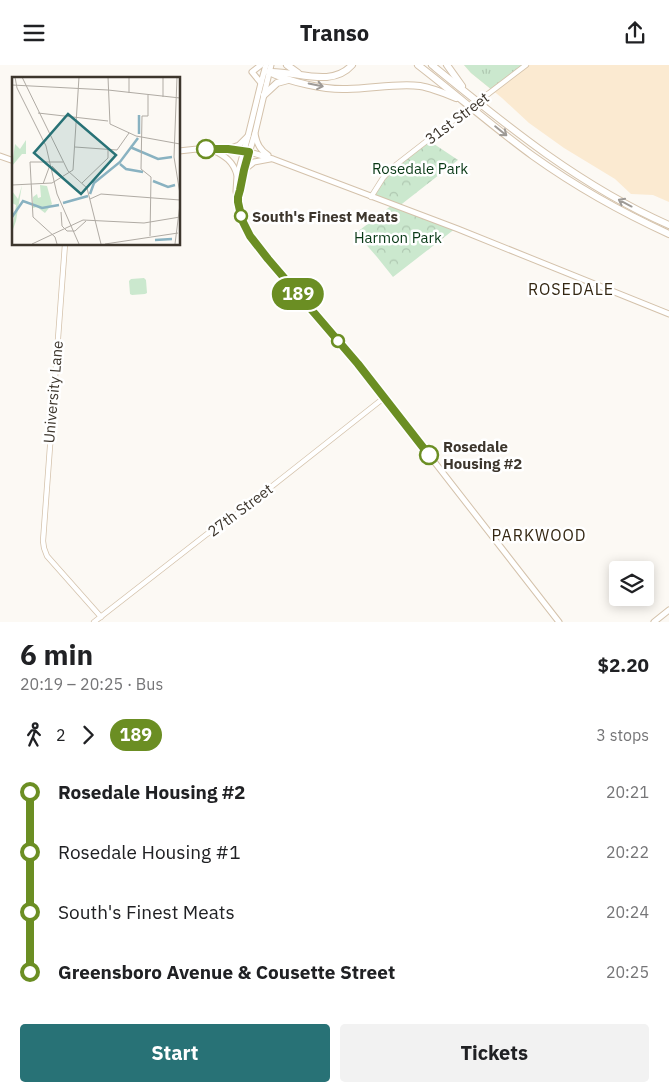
<!DOCTYPE html>
<html lang="en">
<head>
<meta charset="utf-8">
<style>
	body { margin:0; font-family:"IBM Plex Sans",sans-serif; background:#f2f2f2; color:#202124; height:100vh; display:flex; flex-direction:column; font-size:19px; white-space:nowrap }
	* { box-sizing:border-box; margin:0 }
	p { font-size:16px; color:#757577 }
	.icon { flex:none; width:28px; height:28px; fill:none; stroke:currentColor; stroke-width:2; stroke-linecap:round; stroke-linejoin:round }
	.map { position:relative; height:557px; overflow:hidden }
	.panel { display:flex; flex-direction:column; background:#fff; flex:1 }
	.panel>* { flex:none }
	.badge { padding:0 10px; border-radius:16px; font-size:18px; line-height:32px }
	.fabs { position:absolute; left:609px; top:496px; display:grid; gap:10px }
	.fabs a { display:grid; place-items:center; width:45px; height:45px; border-radius:5px; background:#fff; box-shadow:0 2px 12px #0003; font-size:25px }
	.map>.badge { position:absolute; translate:-50% -50%; box-shadow:0 0 0 2px #fff }
	.legs { display:flex; align-items:center; gap:8px; height:55px; padding:0 20px; font-size:16px }
	.legs p { margin-inline-start:auto }
	.head { display:flex; align-items:center; justify-content:space-between; height:85px; padding:0 20px }
	h1 { font-size:28px; font-weight:700; line-height:38px }
	.cta { display:flex; gap:10px; margin-top:auto; padding:10px 20px }
	.cta a { flex:1; height:58px; border-radius:5px; background:#287276; color:#fff; font-size:20px; font-weight:700; line-height:58px; text-align:center }
	.cta a+a { background:#f2f2f2; color:#202124 }
	ul { padding:0 20px; list-style:none }
	li { display:flex; align-items:center; gap:18px; height:60px; font-size:19px }
	li i { display:grid; place-items:center; width:8px; height:100%; margin:0 6px; background:currentColor }
	li i::after { content:''; width:12px; height:12px; margin:-6px; border:4px solid; border-radius:50%; background:#fff }
	li p { margin-inline-start:auto }
	li:first-child i { background:linear-gradient(#0000 50%,currentColor 0) }
	li:last-child i { background:linear-gradient(currentColor 50%,#0000 0) }
	header { display:flex; justify-content:space-between; align-items:center; height:65px; padding:0 20px; background:#fff; font-size:22px; font-weight:700 }
	.map>svg:first-child { display:block }
	.built { fill:#fbead1 }
	.grass { fill:url(#grass-tufts) }
	.forest { fill:url(#forest-crowns) }
	.pitch { fill:#cbe8ce }
	.lines { fill:none; stroke-linecap:round; stroke-linejoin:round }
	.minor-casing { stroke:#d4c2ab; stroke-width:6 }
	.major-casing { stroke:#d4c2ab; stroke-width:7 }
	.highway-casing { stroke:#d4c2ab; stroke-width:8 }
	.minor { stroke:#fff; stroke-width:4.5 }
	.major { stroke:#fff; stroke-width:5 }
	.highway { stroke:#fff; stroke-width:6 }
	.minor-bridge-casing { stroke:#d4c2ab; stroke-width:6; stroke-linecap:butt }
	.minor-bridge { stroke:#fff; stroke-width:4.5 }
	.oneway { stroke:#9e9a96 }
	.line-1-casing { stroke:#fff; stroke-width:11 }
	.line-1 { stroke:#6b8e23; stroke-width:8 }
	.stop-1-dot { fill:#fff; stroke:#6b8e23; stroke-width:2.5 }
	.labels { text-anchor:middle; dominant-baseline:central; stroke-width:5; stroke-linejoin:round; paint-order:stroke }
	.street-label { font-size:15px; fill:#3d362d; stroke:#fff }
	.park-label { font-size:15px; fill:#0a3a17; stroke:#fff }
	.stop-label { font-size:15px; font-weight:bold; fill:#3d362d; stroke:#fff; text-anchor:start }
	.neighbourhood-label { font-size:16px; letter-spacing:1px; fill:#342713; stroke:#fff }
	.inset-river { fill:none; stroke:#89b2c1; stroke-width:2.5 }
	.inset-road { fill:none; stroke:#b0aba4; stroke-width:1 }
	.view { fill:#287276; fill-opacity:0.15; stroke:#287276; stroke-width:2.5 }
	.inset-edge { fill:none; stroke:#3d362d; stroke-width:2.5 }
</style>
</head>
<body>
<header><svg class="icon" aria-label="menu" viewBox="0 0 24 24"><path d="M4 6h16M4 12h16M4 18h16"/></svg>Transo<svg class="icon" aria-label="share" viewBox="0 0 24 24"><path d="M12 15V3M7 8l5-5 5 5M5 13v7h14v-7"/></svg></header>
<div class="map">
<svg width="669" height="557" viewBox="0 0 669 557">
	<defs>
		<pattern id="grass-tufts" width="24" height="20" patternUnits="userSpaceOnUse" patternTransform="scale(1.25)"><rect width="24" height="20" fill="#cbe8ce"/><path d="M3 7l-1-3M5 7V3M7 7l1-3M15 17l-1-3M17 17v-4M19 17l1-3" fill="none" stroke="#afc8b1"/></pattern>
		<pattern id="forest-crowns" width="20" height="18" patternUnits="userSpaceOnUse" patternTransform="scale(1.25)"><rect width="20" height="18" fill="#cbe8ce"/><path d="M2 6a3 3 0 1 1 6 0M12 15a3 3 0 1 1 6 0" fill="none" stroke="#afc8b1"/></pattern>
	</defs>
	<rect width="100%" height="100%" fill="#fcf9f4"/>
	<polygon class="built" points="464,0 669,0 669,137 653,130 631,129 615,114 564,83 529,58 502,33 471,8"/>
	<polygon class="grass" points="464,0 528,0 492,25 471,8"/>
	<polygon class="forest" points="428,75 458,95 398,142 456,163 393,212 377,192 356,168 392,140 371,132 383,113"/>
	<polygon class="pitch" points="144,213 146,215 147,228 145,229 132,230 130,229 129,216 131,214"/>
	<g class="lines">
		<defs>
			<g id="minor">
				<polyline points="488,29 526,0"/>
				<polyline points="371,132 383,113 392,103 455,54"/>
				<polyline points="65,179 43,476 44,483 47,491 101,552"/>
				<polyline points="94,557 207,469 228,456 385,332"/>
			</g>
			<g id="major">
				<polyline points="266,0 261,18 248,71 237,111 236,126 240,148 246,165 254,177 268,194 373,318 559,557"/>
				<polyline points="261,18 252,7 261,0"/>
				<path d="M255,69C257,79 260,85 268,90"/>
				<polyline points="231,83 239,80 248,71"/>
				<path d="M213,85C225,91 233,96 237,110"/>
				<path d="M179,86C200,83 221,83 242,86C252,87 262,91 273,94L458,164L669,249"/>
				<polyline points="0,91 14,96"/>
				<polyline points="244,105 254,97 270,94"/>
				<polyline points="238,131 240,125 244,105 255,68 271,0"/>
				<polyline points="654,557 669,545"/>
			</g>
			<g id="highway">
				<polyline points="287,0 298,8"/>
				<path d="M418,0C457,30 493,62 533,91C575,121 621,147 669,169"/>
				<path d="M432,0C507,61 580,121 669,160"/>
				<polyline points="447,0 462,21"/>
				<path d="M269,7C289,17 325,25 347,24C371,24 396,18 420,21C432,23 444,28 456,33"/>
				<path d="M270,7C297,6 332,23 352,0"/>
				<polyline points="264,30 277,18 288,15"/>
			</g>
		</defs>
		<use href="#minor" class="minor-casing"/>
		<use href="#major" class="major-casing"/>
		<use href="#highway" class="highway-casing"/>
		<use href="#minor" class="minor"/>
		<use href="#major" class="major"/>
		<use href="#highway" class="highway"/>
		<defs>
			<polyline id="minor-bridge" points="455,54 488,29"/>
		</defs>
		<use href="#minor-bridge" class="minor-bridge-casing"/>
		<use href="#minor-bridge" class="minor-bridge"/>
	</g>
	<defs><path id="oneway-shaft" d="M-6 0H5M1.5-3L5.5 0L1.5 3" fill="none" stroke-width="1.6" stroke-linecap="round" stroke-linejoin="round" transform="scale(1.25)"/></defs>
	<g class="oneway">
		<use href="#oneway-shaft" transform="translate(316 20) rotate(12)"/>
		<use href="#oneway-shaft" transform="translate(501 66) rotate(39)"/>
		<use href="#oneway-shaft" transform="translate(625 138) rotate(-152)"/>
	</g>
	<g class="lines">
		<defs>
			<polyline id="line-1" points="206,84 228,84 249,87 244,105 240,125 238,132 238,137 242,155 250,171 268,194 358,299 429,390"/>
		</defs>
		<use href="#line-1" class="line-1-casing"/>
		<use href="#line-1" class="line-1"/>
	</g>
	<g class="stop-1-dot">
		<circle cx="206" cy="84" r="9"/>
		<circle cx="241" cy="151" r="6"/>
		<circle cx="338" cy="276" r="6"/>
		<circle cx="429" cy="390" r="9"/>
	</g>
	<g class="labels">
		<g class="street-label">
			<text transform="translate(457 53) rotate(-37)">31st Street</text>
			<text transform="translate(53 327) rotate(-85)">University Lane</text>
			<text transform="translate(240 445) rotate(-37)">27th Street</text>
		</g>
		<g class="park-label">
			<text x="420" y="103">Rosedale Park</text>
			<text x="398" y="172">Harmon Park</text>
		</g>
		<g class="stop-label">
			<text x="252" y="151">South's Finest Meats</text>
			<text x="443" y="381">Rosedale<tspan x="443" dy="17">Housing #2</tspan></text>
		</g>
		<g class="neighbourhood-label">
			<text x="571" y="224">ROSEDALE</text>
			<text x="539" y="470">PARKWOOD</text>
		</g>
	</g>
	<g transform="translate(12 12)">
		<rect width="168" height="168" fill="#fcf9f4"/>
		<path d="M14,63V77H10L0,89L3,67L8,72ZM10,108L4,144L0,155L4,128L0,126V114L6,122ZM28,108L35,109L40,127L33,136L25,130L21,131V120L25,117L26,121L29,120Z" fill="#cbe8ce"/>
		<path class="inset-river" d="M127,57V38M118,70L146,82L160,80M108,87L114,92L131,95M141,104L156,110L163,108M78,117L82,106L108,85L126,61M51,126L76,119M0,140L11,124L30,131L47,128M143,163L160,162"/>
		<path class="inset-road" d="M3,0L5,11L34,69L45,117L67,167M10,0L56,94L75,111L89,167M96,0L98,47L124,59L168,67M151,0V20M165,0L162,80L168,117M0,8L96,13L168,21M117,16V0M136,18V39H130L129,92L139,100L138,159M26,36L96,44M63,70L105,73L117,56M40,89L51,100M70,106L96,81V72M31,107L38,88M0,108L40,106L61,93L67,0M78,122L89,117L168,123M49,135L50,149L55,154H63L74,144M20,167L71,143L132,146L168,140M45,167L43,160L21,140L18,85H51M93,167L166,156M163,167L168,127"/>
		<path class="view" d="M56,37L104,78L69,117L22,76Z"/>
		<rect width="168" height="168" class="inset-edge"/>
	</g>
</svg>
<div class="fabs">
<a><svg class="icon" aria-label="layers" viewBox="0 0 24 24"><path d="M12 4l9 5-9 5-9-5zM3 14l9 5 9-5"/></svg></a>
</div>
<b class="badge" style="left:298px;top:229px;background:#6b8e23;color:#fff">189</b>
</div>
<section class="panel">
<div class="head"><div><h1>6 min</h1><p>20:19 – 20:25 · Bus</p></div><b>$2.20</b></div>
<div class="legs"><svg class="icon" aria-label="walk" viewBox="0 0 24 24"><circle cx="13" cy="4" r="2"/><path d="M13 8l-2 6 4 7M11 14l-3 7M7 12l3-4h3l4 4"/></svg>2<svg class="icon" aria-label="forward" viewBox="0 0 24 24"><path d="M9 5l7 7-7 7"/></svg><b class="badge" style="background:#6b8e23;color:#fff">189</b><p>3 stops</p></div>
<ul>
<li><i style="color:#6b8e23"></i><b>Rosedale Housing #2</b><p>20:21</p></li>
<li><i style="color:#6b8e23"></i><span>Rosedale Housing #1</span><p>20:22</p></li>
<li><i style="color:#6b8e23"></i><span>South's Finest Meats</span><p>20:24</p></li>
<li><i style="color:#6b8e23"></i><b>Greensboro Avenue &amp; Cousette Street</b><p>20:25</p></li>
</ul>
<div class="cta"><a>Start</a><a>Tickets</a></div>
</section>
</body>
</html>
